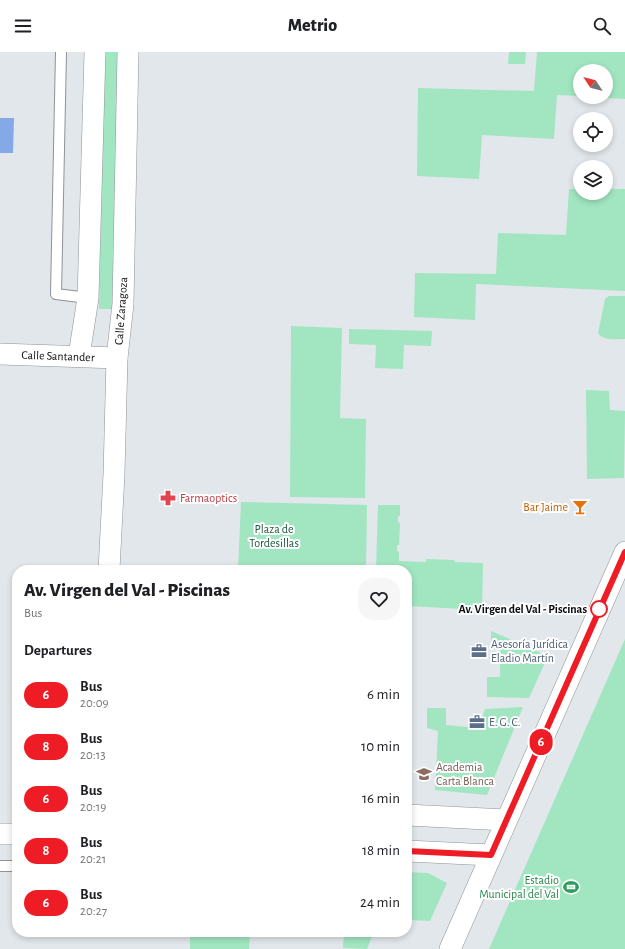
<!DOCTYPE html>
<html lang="en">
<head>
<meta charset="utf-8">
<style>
	body { margin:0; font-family:"Alegreya Sans",sans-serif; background:#f6f6f6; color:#202124; height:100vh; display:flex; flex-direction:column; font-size:15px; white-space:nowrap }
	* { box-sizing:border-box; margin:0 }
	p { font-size:13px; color:#757577 }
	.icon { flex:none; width:22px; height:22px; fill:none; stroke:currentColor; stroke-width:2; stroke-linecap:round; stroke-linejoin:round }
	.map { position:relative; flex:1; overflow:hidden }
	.drawer { position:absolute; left:12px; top:513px; width:400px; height:372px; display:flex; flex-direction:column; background:#fff; border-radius:16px; box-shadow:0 2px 6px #0003 }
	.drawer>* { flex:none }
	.badge { padding:0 8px; border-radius:13px; font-size:14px; line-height:26px }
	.needle { width:26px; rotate:306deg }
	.tools { position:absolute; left:573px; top:12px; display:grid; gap:8px }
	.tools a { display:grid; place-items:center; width:40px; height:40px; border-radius:50%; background:#fff; box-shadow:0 2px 6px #0003; font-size:20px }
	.map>.badge { position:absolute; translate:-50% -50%; box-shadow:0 0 0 2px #fff }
	h2 { padding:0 12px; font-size:15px; line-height:36px }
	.round { display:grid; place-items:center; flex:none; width:42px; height:42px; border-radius:16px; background:#f6f6f6 }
	.summary { display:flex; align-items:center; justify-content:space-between; height:68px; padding:0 12px }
	h1 { font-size:19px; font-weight:800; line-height:30px }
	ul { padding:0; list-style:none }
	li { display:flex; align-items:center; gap:12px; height:52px; padding:0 12px }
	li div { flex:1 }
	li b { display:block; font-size:15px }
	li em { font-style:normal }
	li .badge { min-width:44px; font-weight:700; text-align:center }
	header { display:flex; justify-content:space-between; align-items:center; height:52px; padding:0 12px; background:#fff; font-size:18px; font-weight:800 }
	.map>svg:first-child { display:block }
	.green { fill:#a1e6c1 }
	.water { fill:#85a8e6 }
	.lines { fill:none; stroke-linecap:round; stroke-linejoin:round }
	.lane-casing { stroke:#8f9397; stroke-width:12 }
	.street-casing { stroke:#8f9397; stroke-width:22 }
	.lane { stroke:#fff; stroke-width:10 }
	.street { stroke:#fff; stroke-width:21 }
	.line-casing { stroke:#fff; stroke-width:9 }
	.line { stroke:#ee1c25; stroke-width:6 }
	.stop-dot { fill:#fff; stroke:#ee1c25; stroke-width:2 }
	.labels { text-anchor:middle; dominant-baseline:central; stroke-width:4; stroke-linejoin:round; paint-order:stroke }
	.street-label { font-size:12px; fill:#0b0d0e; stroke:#fff }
	.health-label { font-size:12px; fill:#be3a42; stroke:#fff; text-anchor:start }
	.food-label { font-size:12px; fill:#c56008; stroke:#fff; text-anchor:end }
	.park-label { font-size:12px; fill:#19563b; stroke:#fff }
	.stop-label { font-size:12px; font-weight:bold; fill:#0b0d0e; stroke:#fff; text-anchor:end }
	.service-label { font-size:12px; fill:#4e5e75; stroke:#fff; text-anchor:start }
	.education-label { font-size:12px; fill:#785e54; stroke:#fff; text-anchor:start }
	.leisure-label { font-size:12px; fill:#27864d; stroke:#fff; text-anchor:end }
</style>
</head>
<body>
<header><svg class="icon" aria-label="menu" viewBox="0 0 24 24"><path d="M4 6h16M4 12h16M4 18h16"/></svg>Metrio<svg class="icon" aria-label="search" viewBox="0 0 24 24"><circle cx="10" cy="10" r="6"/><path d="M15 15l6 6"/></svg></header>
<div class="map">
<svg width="625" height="897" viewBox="0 0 625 897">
	<rect width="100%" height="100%" fill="#e2e7eb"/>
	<g class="green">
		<polygon points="104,0 118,0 112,257 99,257"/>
		<polygon points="509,0 526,0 525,12 508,12"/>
		<polygon points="537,0 625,0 625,47 592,45 606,45 606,19 580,19 580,44 557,43 554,87 482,83 479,127 417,124 418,36 534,39"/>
		<polygon points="569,137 580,137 580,141 606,141 606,137 625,137 625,239 476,232 475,268 414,265 415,221 496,222 498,181 566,183"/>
		<path d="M609,244H625V287C616,287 603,289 598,281L605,247Z"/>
		<polygon points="291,274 342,276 340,366 366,367 365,446 290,445"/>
		<polygon points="349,277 432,279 431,294 404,293 403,317 375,316 376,293 349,292"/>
		<polygon points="586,338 609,339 610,358 625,359 624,426 587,427"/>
		<polygon points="241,450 367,453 366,518 238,518"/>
		<polygon points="378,453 400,453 400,464 398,464 398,470 400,471 399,493 397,493 397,499 399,500 399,509 426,510 426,507 454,508 455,510 483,511 482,558 407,554 407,518 376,518"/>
		<polygon points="491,579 548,604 529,646 487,645 487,625 500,625 500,597 491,597"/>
		<polygon points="625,587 625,897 489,897"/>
		<polygon points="523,655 487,743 435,738 438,679 427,676 427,656 446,656 446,673 479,676 485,657"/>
		<polygon points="407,820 428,821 447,831 430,869 408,868 410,845 407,845"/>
		<polygon points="190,880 250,880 249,897 190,897"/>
		<polygon points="344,880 365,880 373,882 367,897 343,896"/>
	</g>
	<polygon class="water" points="0,66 14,66 13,101 0,101"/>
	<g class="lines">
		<defs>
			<g id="lane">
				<polyline points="61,0 56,242 88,246"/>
				<polyline points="0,814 17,814"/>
			</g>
			<g id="street">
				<polyline points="0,302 117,306"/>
				<polyline points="79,304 88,246 95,0"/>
				<polyline points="109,518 114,422 117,306 123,252 128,0"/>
				<polyline points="407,763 506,768"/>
				<polyline points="0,782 17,782"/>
				<polyline points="407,799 491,803"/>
				<polyline points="450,897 625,500"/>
			</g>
		</defs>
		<use href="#lane" class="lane-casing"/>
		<use href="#street" class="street-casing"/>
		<use href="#lane" class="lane"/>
		<use href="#street" class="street"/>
	</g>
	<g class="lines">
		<defs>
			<polyline id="line" points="407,799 491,803 625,500"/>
		</defs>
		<use href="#line" class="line-casing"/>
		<use href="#line" class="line"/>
	</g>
	<defs>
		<symbol id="pharmacy-bare" viewBox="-9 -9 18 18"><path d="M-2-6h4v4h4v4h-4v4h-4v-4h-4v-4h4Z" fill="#e0444e" stroke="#fff" stroke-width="2.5" paint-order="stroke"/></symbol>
		<symbol id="bar-bare" viewBox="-9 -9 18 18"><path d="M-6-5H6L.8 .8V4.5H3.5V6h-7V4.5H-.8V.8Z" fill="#e8710a" stroke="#fff" stroke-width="2.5" paint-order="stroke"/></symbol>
		<symbol id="office-bare" viewBox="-9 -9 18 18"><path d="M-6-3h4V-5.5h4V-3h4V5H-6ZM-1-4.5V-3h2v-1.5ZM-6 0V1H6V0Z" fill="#5c6f8a" stroke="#fff" stroke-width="2.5" paint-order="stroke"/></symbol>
		<symbol id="school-bare" viewBox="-9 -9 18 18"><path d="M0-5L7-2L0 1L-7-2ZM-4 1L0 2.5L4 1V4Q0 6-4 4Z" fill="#8d6e63" stroke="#fff" stroke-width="2.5" paint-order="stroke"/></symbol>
		<symbol id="stadium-bare" viewBox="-9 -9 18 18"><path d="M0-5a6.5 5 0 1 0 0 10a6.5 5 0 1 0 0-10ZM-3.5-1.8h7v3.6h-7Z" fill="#2e9e5b" stroke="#fff" stroke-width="2.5" paint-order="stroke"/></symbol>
	</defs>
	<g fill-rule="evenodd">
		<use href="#pharmacy-bare" x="157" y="435" width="22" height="22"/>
		<use href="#bar-bare" x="569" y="444" width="22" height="22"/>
		<use href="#office-bare" x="468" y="588" width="22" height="22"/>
		<use href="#office-bare" x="466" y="659" width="22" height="22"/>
		<use href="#school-bare" x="413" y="711" width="22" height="22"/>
		<use href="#stadium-bare" x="560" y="824" width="22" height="22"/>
	</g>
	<circle class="stop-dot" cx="599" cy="557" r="8"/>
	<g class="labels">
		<g class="street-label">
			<text transform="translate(121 259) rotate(-86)">Calle Zaragoza</text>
			<text transform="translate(58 304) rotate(2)">Calle Santander</text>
		</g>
		<g class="health-label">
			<text x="180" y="446">Farmaoptics</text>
		</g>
		<g class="food-label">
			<text x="568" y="455">Bar Jaime</text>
		</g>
		<g class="park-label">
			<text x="274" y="477">Plaza de<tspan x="274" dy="14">Tordesillas</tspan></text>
		</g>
		<g class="stop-label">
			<text x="587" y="557">Av. Virgen del Val - Piscinas</text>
		</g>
		<g class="service-label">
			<text x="491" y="592">Asesoría Jurídica<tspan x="491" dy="14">Eladio Martín</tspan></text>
			<text x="489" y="670">E. G. C.</text>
		</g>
		<g class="education-label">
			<text x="436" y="715">Academia<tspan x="436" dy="14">Carta Blanca</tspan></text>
		</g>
		<g class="leisure-label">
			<text x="559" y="828">Estadio<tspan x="559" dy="14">Municipal del Val</tspan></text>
		</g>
	</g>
</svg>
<div class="tools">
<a><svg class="needle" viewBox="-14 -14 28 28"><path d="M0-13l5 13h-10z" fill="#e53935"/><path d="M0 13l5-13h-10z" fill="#757577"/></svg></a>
<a><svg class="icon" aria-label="locate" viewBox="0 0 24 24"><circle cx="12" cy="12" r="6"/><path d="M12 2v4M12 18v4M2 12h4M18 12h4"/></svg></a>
<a><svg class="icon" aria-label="layers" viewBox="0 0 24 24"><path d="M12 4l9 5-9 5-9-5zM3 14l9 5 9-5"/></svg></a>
</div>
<b class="badge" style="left:541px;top:690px;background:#ee1c25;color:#fff">6</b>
<section class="drawer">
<div class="summary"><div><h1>Av. Virgen del Val - Piscinas</h1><p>Bus</p></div><a class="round"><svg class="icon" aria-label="heart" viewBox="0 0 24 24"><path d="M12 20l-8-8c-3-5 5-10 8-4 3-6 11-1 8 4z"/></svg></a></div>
<h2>Departures</h2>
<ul>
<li><span class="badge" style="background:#ee1c25;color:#fff">6</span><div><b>Bus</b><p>20:09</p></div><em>6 min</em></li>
<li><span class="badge" style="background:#ee1c25;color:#fff">8</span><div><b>Bus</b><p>20:13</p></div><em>10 min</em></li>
<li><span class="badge" style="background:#ee1c25;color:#fff">6</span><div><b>Bus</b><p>20:19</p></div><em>16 min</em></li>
<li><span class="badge" style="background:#ee1c25;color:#fff">8</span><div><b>Bus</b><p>20:21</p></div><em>18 min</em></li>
<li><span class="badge" style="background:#ee1c25;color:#fff">6</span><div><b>Bus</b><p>20:27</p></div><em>24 min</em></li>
</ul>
</section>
</div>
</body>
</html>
